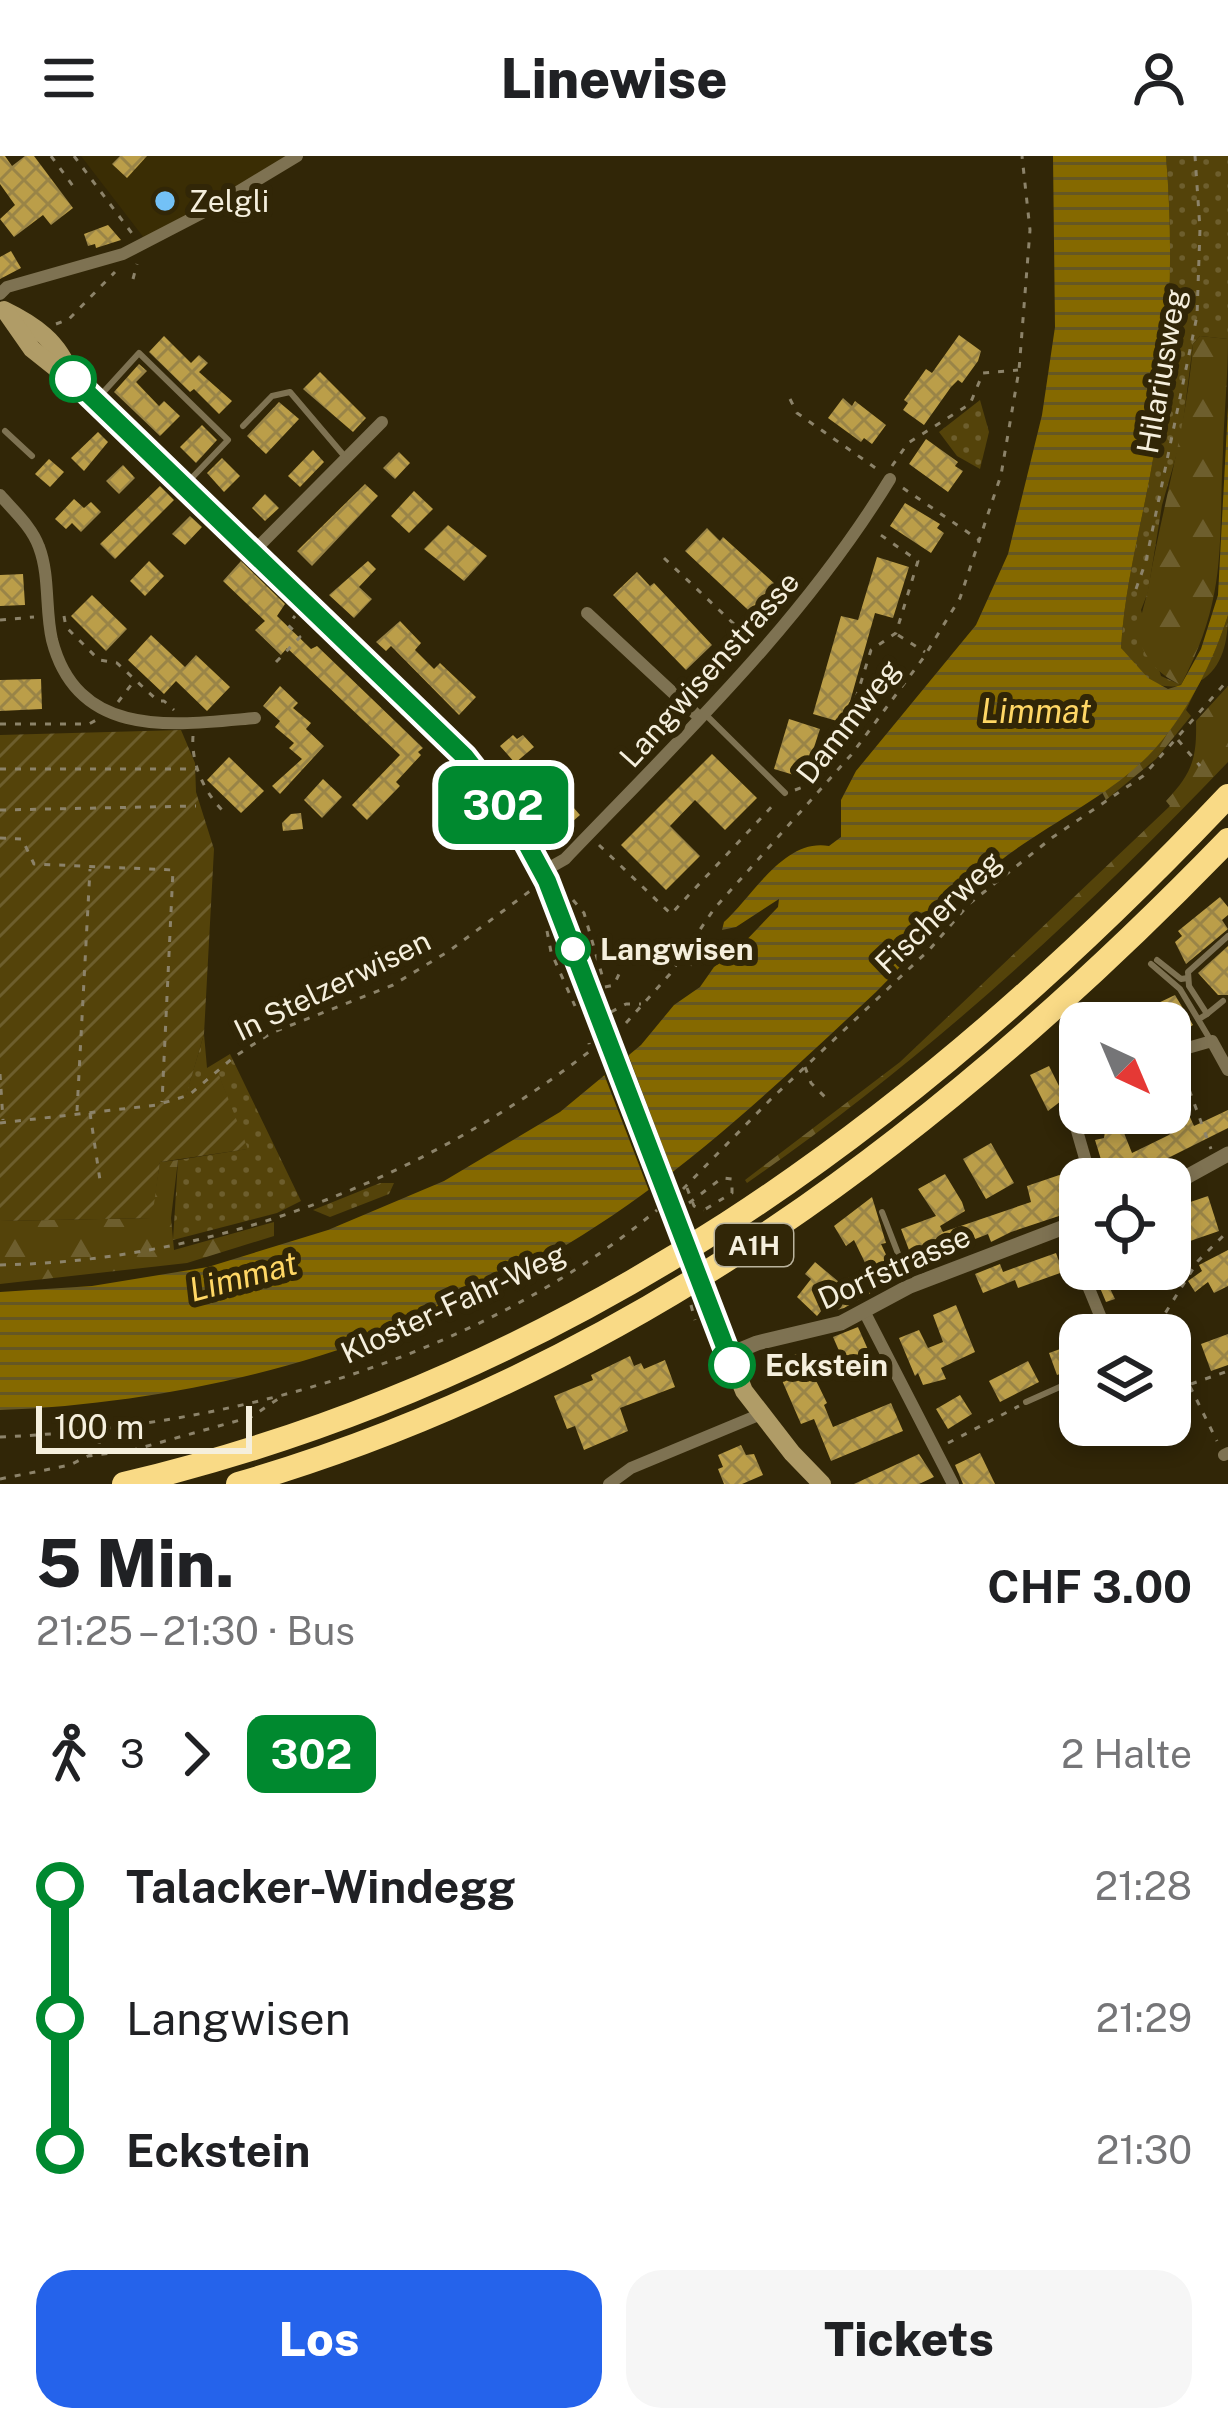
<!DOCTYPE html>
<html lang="de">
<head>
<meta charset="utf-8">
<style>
	body { margin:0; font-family:"Public Sans",sans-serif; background:#f6f6f6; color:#202124; height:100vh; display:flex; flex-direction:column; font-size:45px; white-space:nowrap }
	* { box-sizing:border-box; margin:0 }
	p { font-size:39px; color:#757577 }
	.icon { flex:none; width:66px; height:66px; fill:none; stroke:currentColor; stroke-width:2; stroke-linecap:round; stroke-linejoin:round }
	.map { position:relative; height:1328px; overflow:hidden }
	.sheet { display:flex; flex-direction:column; background:#fff; flex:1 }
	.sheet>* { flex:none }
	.badge { padding:0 24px; border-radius:18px; font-size:42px; line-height:78px }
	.needle { width:78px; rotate:136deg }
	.buttons { position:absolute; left:1059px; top:846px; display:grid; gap:24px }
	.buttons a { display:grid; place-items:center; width:132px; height:132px; border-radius:24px; background:#fff; box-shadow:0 6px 18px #0003; font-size:60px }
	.scale { position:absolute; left:36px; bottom:30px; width:216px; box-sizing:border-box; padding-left:12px; border:6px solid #f5efdd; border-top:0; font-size:33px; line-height:42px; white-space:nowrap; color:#f5efdd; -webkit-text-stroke:9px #312607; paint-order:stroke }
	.map>.badge { position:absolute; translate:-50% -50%; box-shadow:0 0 0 6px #fff }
	.legs { display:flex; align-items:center; gap:18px; height:132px; padding:0 36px; font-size:39px }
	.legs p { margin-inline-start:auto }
	.headline { display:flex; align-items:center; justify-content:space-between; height:204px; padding:0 36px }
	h1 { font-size:66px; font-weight:800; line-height:90px }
	.primary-button { display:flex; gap:24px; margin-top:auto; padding:24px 36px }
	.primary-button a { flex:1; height:138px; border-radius:36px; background:#2563eb; color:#fff; font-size:48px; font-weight:800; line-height:138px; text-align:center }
	.primary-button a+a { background:#f6f6f6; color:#202124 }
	ul { padding:0 36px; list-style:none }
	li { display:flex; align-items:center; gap:42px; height:132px; font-size:45px }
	li i { display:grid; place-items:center; width:18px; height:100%; margin:0 15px; background:currentColor }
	li i::after { content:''; width:30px; height:30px; margin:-15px; border:9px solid; border-radius:50%; background:#fff }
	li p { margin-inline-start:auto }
	li:first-child i { background:linear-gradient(#0000 50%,currentColor 0) }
	li:last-child i { background:linear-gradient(currentColor 50%,#0000 0) }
	header { display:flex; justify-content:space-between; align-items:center; height:156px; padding:0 36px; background:#fff; font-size:54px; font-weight:800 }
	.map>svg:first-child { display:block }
	.built { fill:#3a2d04 }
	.grass { fill:url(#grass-dots) }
	.forest { fill:url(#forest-firs) }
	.garden { fill:url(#garden-furrows) }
	.water { fill:url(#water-rules) }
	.pier { fill:#312607 }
	.building { fill:url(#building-cross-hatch) }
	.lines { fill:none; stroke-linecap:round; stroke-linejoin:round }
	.path { stroke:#8c836a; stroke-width:3; stroke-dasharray:6 9; stroke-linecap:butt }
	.service { stroke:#7e7252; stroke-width:6 }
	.minor { stroke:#7e7252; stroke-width:12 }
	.tertiary { stroke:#7e7252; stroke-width:15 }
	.secondary { stroke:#b09c67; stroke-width:18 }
	.motorway { stroke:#f9da86; stroke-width:24 }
	.path-bridge { stroke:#8c836a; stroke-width:3; stroke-dasharray:6 9; stroke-linecap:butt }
	.secondary-bridge { stroke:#b09c67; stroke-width:18 }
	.line-1-casing { stroke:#fff; stroke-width:27 }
	.line-1 { stroke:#00892f; stroke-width:18 }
	.poi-dot { fill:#73c1f6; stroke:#312607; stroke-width:4.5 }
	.stop-1-dot { fill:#fff; stroke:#00892f; stroke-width:6 }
	.labels { text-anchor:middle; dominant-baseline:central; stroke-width:12; stroke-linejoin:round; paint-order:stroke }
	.shield { fill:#312607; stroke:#bab39d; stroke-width:3 }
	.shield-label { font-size:27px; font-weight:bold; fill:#f5efdd }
	.poi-label { font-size:30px; fill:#f5efdd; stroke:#312607; text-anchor:start }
	.street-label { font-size:30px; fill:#f5efdd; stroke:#312607 }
	.stop-label { font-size:30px; font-weight:bold; fill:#f5efdd; stroke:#312607; text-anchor:start }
	.water-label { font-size:33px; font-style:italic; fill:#ffd765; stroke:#312607 }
</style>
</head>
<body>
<header><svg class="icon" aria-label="menu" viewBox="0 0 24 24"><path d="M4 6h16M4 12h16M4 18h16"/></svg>Linewise<svg class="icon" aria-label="person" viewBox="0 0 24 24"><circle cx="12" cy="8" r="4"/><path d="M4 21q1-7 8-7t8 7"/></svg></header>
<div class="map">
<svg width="1228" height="1328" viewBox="0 0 1228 1328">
	<defs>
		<pattern id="grass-dots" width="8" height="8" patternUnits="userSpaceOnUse" patternTransform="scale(3)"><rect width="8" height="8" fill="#54430a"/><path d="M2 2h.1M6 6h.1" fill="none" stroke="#6d5e2d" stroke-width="1.8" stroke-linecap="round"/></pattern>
		<pattern id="forest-firs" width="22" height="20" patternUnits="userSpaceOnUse" patternTransform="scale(3)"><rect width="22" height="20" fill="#54430a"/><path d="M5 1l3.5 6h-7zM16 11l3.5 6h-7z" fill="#6d5e2d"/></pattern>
		<pattern id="garden-furrows" width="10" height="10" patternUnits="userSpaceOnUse" patternTransform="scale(3)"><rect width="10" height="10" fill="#54430a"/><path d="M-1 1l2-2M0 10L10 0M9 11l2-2" fill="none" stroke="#6d5e2d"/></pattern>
		<pattern id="water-rules" width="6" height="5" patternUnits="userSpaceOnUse" patternTransform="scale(3)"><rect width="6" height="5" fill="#856900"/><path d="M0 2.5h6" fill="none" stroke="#655724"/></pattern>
		<pattern id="building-cross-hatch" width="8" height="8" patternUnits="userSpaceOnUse" patternTransform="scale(3)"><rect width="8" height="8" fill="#bb9e49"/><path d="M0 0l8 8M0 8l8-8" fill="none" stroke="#998447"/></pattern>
	</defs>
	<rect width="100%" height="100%" fill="#312607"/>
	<polygon class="built" points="81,0 287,0 185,62 144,82"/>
	<g class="grass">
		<path d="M1166,0H1228V183L1200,180L1193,188L1181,283L1162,349L1148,436L1141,454L1161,520L1181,529C1156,537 1132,513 1121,492C1125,421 1146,354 1156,284C1170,190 1174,95 1166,0Z"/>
		<polygon points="980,244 989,276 980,313 957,300 939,276"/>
		<polygon points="204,878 207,912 230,898 301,1045 277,1057 173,1084 178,1004 247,993 219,920 183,949"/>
		<polygon points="380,1027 394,1027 389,1038 330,1061 313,1054"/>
	</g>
	<g class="forest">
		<path d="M1200,180L1228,183C1228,221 1224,258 1223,295C1218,391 1228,439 1181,529C1163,521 1143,504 1140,482C1138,462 1146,447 1149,428C1163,347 1187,270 1193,188Z"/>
		<path d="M1228,459C1228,484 1223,512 1200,525L1186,554L1191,560L1156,603L1106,644L1102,636C1116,625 1134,614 1147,600C1183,565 1213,507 1228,459Z"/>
		<path d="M1228,530V606C1080,761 923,905 747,1027L745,1024L900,906L1170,650L1166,645C1192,617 1197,603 1196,565Z"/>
		<polygon points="178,1004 171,1062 174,1094 274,1066 274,1080 187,1107 0,1128 0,1065 151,1062 160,1006"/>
	</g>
	<polygon class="garden" points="181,574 195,607 196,636 214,693 204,878 184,947 219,919 248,993 160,1006 152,1062 0,1065 0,579"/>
	<path class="water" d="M1053,0H1166C1174,95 1170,190 1156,284C1146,354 1125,421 1121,492L1148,522L1168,533L1181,529L1201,493L1218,439L1228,251V459C1213,507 1184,564 1148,600C1099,649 1030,675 980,722C942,757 913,800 876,836C801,906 726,978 643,1038C455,1175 231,1245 0,1254V1136L92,1130L208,1111L328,1074L444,1025L560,956L641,889L674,849L700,831L714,811L735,796L778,751L779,743L736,771L722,774L724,766C753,740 784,682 829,690L841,681V644L856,615L976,469L1008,398L1042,259L1055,171Z"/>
	<polygon class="pier" points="626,893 674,1020 651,1040 602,913"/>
	<g class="building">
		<polygon points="0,0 5,0 12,10 25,0 34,0 73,52 51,69 43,59 14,81 0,63 15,49 0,28"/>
		<polygon points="120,0 147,0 127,22 112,8"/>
		<polygon points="108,69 121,84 96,92 95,88 88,90 84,78"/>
		<polygon points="11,95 21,112 0,123 0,101"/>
		<polygon points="959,179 981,195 978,205 962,227 958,224 951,231 924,269 903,254 908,247 904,244 926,213 932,217"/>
		<polygon points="164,180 191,207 199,199 208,207 199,216 232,245 219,258 194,233 190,236 149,196"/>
		<polygon points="139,208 147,215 136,226 159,250 164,245 180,260 160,280 114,236"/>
		<polygon points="320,216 366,262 353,276 303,233"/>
		<polygon points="843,242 852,250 855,245 886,269 872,288 864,282 861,286 828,262"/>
		<polygon points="279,246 299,263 266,298 247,280"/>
		<polygon points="202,269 217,284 196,307 180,291"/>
		<polygon points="98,276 108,286 84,315 71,302"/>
		<polygon points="926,283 958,306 955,310 963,315 948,336 909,308"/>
		<polygon points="313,294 324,306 300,331 288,320"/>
		<polygon points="399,296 410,307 395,323 383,312"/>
		<polygon points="222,302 240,320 224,336 207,317"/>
		<polygon points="49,303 64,316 50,331 35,318"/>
		<polygon points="123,309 135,322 119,338 106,325"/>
		<polygon points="365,328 378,340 312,410 297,395"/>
		<polygon points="160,330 174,344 115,403 100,388"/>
		<polygon points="414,335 433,353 409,377 391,360"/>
		<polygon points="265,338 279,352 265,365 252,352"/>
		<polygon points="74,343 84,352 91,346 101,356 81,376 72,367 66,373 55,363"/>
		<polygon points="905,347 940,368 937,372 944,377 931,397 890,370"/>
		<polygon points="190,360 202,371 185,389 172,378"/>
		<polygon points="448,369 487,400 464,425 424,393"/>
		<polygon points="707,372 720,385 723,381 786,438 761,466 685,395"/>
		<polygon points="877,401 909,411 893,462 875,457 844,567 813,558 841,460 858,464"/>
		<polygon points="149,405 164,420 145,440 130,425"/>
		<polygon points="241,405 285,448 277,460 311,493 317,490 423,592 418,596 421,599 396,626 400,630 367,664 352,649 400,599 287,492 281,499 255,474 265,465 223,425"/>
		<polygon points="368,405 376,413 359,431 372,443 354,462 329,439"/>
		<polygon points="637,416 650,430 654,427 712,489 686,514 613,439"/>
		<polygon points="23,418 25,449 0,450 0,419"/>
		<polygon points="92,439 127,473 106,495 71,460"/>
		<polygon points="400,465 421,487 415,494 434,513 440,507 476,541 459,559 391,490 386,495 376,486"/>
		<polygon points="151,479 185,511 196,499 230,531 207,555 176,525 164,538 128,504"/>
		<polygon points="41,523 42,553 0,555 0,524"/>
		<polygon points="280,530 298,547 293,552 311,567 306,573 324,590 280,638 272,630 302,603 289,592 294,587 275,571 280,565 263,550"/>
		<polygon points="789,563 820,573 804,622 774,613"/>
		<polygon points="513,579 517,583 523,579 534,591 515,607 500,590"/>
		<polygon points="712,598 757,642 725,674 695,644 670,670 700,700 666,734 621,689"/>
		<polygon points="229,601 264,635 241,657 207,624"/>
		<polygon points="323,623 342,641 322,662 304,644"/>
		<polygon points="566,643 580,659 565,672 551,669 544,658"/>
		<polygon points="301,657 303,673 283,675 282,667 291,658"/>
		<polygon points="1220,741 1228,751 1228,759 1222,764 1228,773 1186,808 1175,786 1182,780 1178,775"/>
		<polygon points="1228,790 1228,839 1218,839 1198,817"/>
		<polygon points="1175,839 1193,869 1170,884 1170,867 1163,867 1154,849"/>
		<polygon points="1049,910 1065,942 1048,955 1030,919"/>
		<polygon points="1228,954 1228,972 1168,1002 1171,1007 1160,1012 1158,1006 1134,1019 1135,1023 1107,1023 1095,984 1104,982 1106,969 1097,957 1116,957 1132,997 1169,979 1173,974 1170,967 1189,959 1194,970"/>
		<polygon points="991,987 1014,1027 986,1043 963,1003"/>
		<polygon points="1077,1013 1080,1053 1011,1076 991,1086 988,1078 947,1094 950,1102 917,1115 901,1073 936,1060 918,1033 945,1018 962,1046 965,1055 940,1070 943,1076 1031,1046 1027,1030"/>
		<polygon points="1208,1040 1219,1075 1170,1092 1170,1053"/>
		<polygon points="872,1041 886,1087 881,1088 897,1122 844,1152 824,1158 822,1154 817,1160 797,1141 811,1123 805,1118 815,1106 839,1126 868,1113 854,1084 846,1090 834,1070"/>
		<polygon points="1228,1094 1228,1130 1214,1137 1208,1126 1195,1136 1188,1125 1202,1115 1199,1109"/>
		<polygon points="1056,1097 1063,1116 1018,1132 1015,1124 983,1137 975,1118 1000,1108 1003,1116"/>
		<polygon points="1092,1113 1131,1113 1106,1124 1115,1143 1106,1146"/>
		<polygon points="956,1149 975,1196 941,1212 946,1223 923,1229 918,1217 915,1220 899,1182 919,1174 928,1192 943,1186 933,1159"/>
		<polygon points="858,1171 869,1196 844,1206 833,1181"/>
		<polygon points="1228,1178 1228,1209 1211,1215 1201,1188"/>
		<polygon points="1080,1186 1080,1211 1057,1219 1049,1197"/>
		<polygon points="802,1196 827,1247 824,1249 833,1271 891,1247 903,1275 831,1305 814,1263 801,1268 774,1206"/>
		<polygon points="630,1200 634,1210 641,1207 644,1213 665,1204 675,1231 620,1252 628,1275 584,1294 575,1270 567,1273 554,1240 593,1224 591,1219"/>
		<polygon points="1028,1205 1039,1226 1000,1246 989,1225"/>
		<polygon points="960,1239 972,1258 948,1273 936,1253"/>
		<polygon points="741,1289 746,1299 754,1298 763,1319 742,1328 724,1328 718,1313 723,1311 718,1299"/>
		<polygon points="980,1297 995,1328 963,1328 955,1309"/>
		<polygon points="919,1298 934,1321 919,1328 854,1328"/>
	</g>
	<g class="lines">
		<g class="path">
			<polyline points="51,0 73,30"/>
			<polyline points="74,0 134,80"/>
			<polyline points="133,123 137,108"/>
			<polyline points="56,168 69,163 115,116"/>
			<polyline points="790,243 797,257 877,313"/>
			<polyline points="892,310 908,287 970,248 983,217 1018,214"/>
			<polyline points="903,332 979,384"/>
			<polyline points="664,402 753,486"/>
			<polyline points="1136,433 1146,405 1197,160 1200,73 1195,0"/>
			<polyline points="64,460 66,471 99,504 117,507 158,545 164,545 174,554"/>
			<polyline points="0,464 34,461"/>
			<polyline points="898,479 925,496"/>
			<polyline points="276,506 300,481 288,469 295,460"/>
			<polyline points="856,542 871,494 896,477 918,405 875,375"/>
			<polyline points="118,546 134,525"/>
			<polyline points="0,568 89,568 98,563"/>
			<path d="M193,580C191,607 204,636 223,655"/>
			<polyline points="1178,584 1200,610"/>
			<polyline points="0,613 196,613"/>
			<polyline points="795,634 806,630 817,598"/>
			<polyline points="0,654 196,650"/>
			<polyline points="0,682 22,683 34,708 173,714 162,946"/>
			<polyline points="599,689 671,758 777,645"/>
			<polyline points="573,744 584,757 604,826"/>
			<polyline points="547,775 551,796 575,850"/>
			<polyline points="649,787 692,809"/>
			<polyline points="605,831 614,829 619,818"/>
			<polyline points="611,856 626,848 641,848"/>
			<polyline points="626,867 670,818 714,753 851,599 924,501 960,442 1001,319 1019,214 1030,74 1022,0"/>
			<polyline points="1179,906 1211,993"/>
			<polyline points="805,911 811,927 830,946"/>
			<polyline points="0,918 3,964"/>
			<polyline points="77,955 90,713"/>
			<polyline points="90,957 101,1031"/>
			<polyline points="0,967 157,949 189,939 234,901 271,877 393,829 449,795 530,735"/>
			<polyline points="687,1032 694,1050 704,1054"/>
			<polyline points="683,1033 770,944 930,793 969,748 1053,681 1143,620 1228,524"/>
			<path d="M0,1109C214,1105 421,1025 590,895L589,887"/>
			<polyline points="1113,1161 1157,1167"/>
			<polyline points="1159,1169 1165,1179"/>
			<polyline points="1146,1179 1159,1167 1198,1105 1228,1075"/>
			<polyline points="1170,1190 1217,1285"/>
			<polyline points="1191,1228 1228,1215"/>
			<path d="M0,1281C231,1271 476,1204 657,1054"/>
			<polyline points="948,1287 1019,1250"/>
			<polyline points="89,1299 99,1288 101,1276"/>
			<polyline points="0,1323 70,1309 88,1300 133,1294 251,1261 278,1243"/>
		</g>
		<g class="service">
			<polyline points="98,242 139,197 228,284 187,327"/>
			<polyline points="243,270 272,240 290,236 346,302"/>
			<polyline points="5,275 32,300"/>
			<polyline points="705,558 785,637"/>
			<polyline points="1157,804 1181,823 1188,822"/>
			<polyline points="1151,808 1180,833 1211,885"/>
			<polyline points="1207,858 1223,845"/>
			<polyline points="1199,863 1207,858 1189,830 1188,816 1228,780"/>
			<polyline points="1081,976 1099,970"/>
			<polyline points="882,1056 909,1126"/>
			<polyline points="1026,1246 1080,1222"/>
		</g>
		<g class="minor">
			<polyline points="0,138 7,131 123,98 208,54 297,0"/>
			<path d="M0,339C14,355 32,371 39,391C50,420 45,454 52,484C78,585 176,569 255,562"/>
			<polyline points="253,396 382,266"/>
			<polyline points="587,457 700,562"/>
			<path d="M542,716L565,703C681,582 802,467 890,323"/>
			<polyline points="1170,897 1212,885 1228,914"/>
			<polyline points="1080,937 1071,954 1091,1023"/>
			<polyline points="1064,1070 1080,1110"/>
			<polyline points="1081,1113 1108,1179"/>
			<polyline points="865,1157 953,1328"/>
			<polyline points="1224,1299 1228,1297"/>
			<polyline points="609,1328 631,1312 761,1258"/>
		</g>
		<g class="tertiary">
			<polyline points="1170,1030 1228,998"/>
			<polyline points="728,1199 757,1187 841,1167 910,1130 1080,1065"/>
		</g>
		<g class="secondary">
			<path d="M4,154C33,168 60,186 70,219"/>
			<path d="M6,156L32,193L96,244L465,600C536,688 563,766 601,870"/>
			<polyline points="706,1140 744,1235 792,1297 822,1328"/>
		</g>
		<g class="motorway">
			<path d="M124,1328C571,1222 917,969 1228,640"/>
			<path d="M238,1328C631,1214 947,974 1228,684"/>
		</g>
		<g class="path-bridge">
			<polyline points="689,1047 722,1022 732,1023 732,1037 704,1054"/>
			<polyline points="691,1149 695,1164"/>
		</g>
		<polyline class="secondary-bridge" points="601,870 706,1140"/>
	</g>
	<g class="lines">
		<defs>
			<polyline id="line-1" points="73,223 465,601 514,664 547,725 732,1209"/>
		</defs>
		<use href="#line-1" class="line-1-casing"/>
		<use href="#line-1" class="line-1"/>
	</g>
	<circle class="poi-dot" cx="165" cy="45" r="12"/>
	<g class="stop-1-dot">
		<circle cx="73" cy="223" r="21"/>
		<circle cx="573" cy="793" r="15"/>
		<circle cx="732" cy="1209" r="21"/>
	</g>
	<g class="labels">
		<rect class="shield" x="715" y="1068" width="78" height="42" rx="9"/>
		<g class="shield-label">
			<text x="754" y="1089">A1H</text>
		</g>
		<g class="poi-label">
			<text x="189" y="45">Zelgli</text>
		</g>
		<g class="street-label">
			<text transform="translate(1161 215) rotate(-80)">Hilariusweg</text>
			<text transform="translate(709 513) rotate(-48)">Langwisenstrasse</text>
			<text transform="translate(848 565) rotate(-52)">Dammweg</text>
			<text transform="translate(938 756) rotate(-44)">Fischerweg</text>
			<text transform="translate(332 829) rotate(-26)">In Stelzerwisen</text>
			<text transform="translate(894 1111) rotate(-24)">Dorfstrasse</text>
			<text transform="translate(453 1147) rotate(-25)">Kloster-Fahr-Weg</text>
		</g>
		<g class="stop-label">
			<text x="600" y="793">Langwisen</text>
			<text x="765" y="1209">Eckstein</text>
		</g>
		<g class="water-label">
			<text x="1036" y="555">Limmat</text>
			<text transform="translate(243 1120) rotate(-15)">Limmat</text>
		</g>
	</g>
</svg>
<div class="buttons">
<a><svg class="needle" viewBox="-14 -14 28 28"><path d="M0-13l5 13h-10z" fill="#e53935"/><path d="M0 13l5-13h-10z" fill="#757577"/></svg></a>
<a><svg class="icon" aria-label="locate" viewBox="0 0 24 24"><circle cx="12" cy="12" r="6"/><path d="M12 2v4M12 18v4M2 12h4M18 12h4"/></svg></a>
<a><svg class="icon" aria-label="layers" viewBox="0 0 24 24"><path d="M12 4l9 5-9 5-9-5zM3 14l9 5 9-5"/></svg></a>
</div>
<div class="scale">100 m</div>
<b class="badge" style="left:503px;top:649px;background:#00892f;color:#fff">302</b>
</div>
<section class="sheet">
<div class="headline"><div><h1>5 Min.</h1><p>21:25 – 21:30 · Bus</p></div><b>CHF 3.00</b></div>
<div class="legs"><svg class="icon" aria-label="walk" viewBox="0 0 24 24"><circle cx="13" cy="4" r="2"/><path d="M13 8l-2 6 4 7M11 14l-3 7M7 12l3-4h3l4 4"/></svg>3<svg class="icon" aria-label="forward" viewBox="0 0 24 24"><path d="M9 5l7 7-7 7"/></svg><b class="badge" style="background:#00892f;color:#fff">302</b><p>2 Halte</p></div>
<ul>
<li><i style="color:#00892f"></i><b>Talacker-Windegg</b><p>21:28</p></li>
<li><i style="color:#00892f"></i><span>Langwisen</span><p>21:29</p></li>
<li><i style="color:#00892f"></i><b>Eckstein</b><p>21:30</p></li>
</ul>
<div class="primary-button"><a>Los</a><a>Tickets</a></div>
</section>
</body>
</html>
